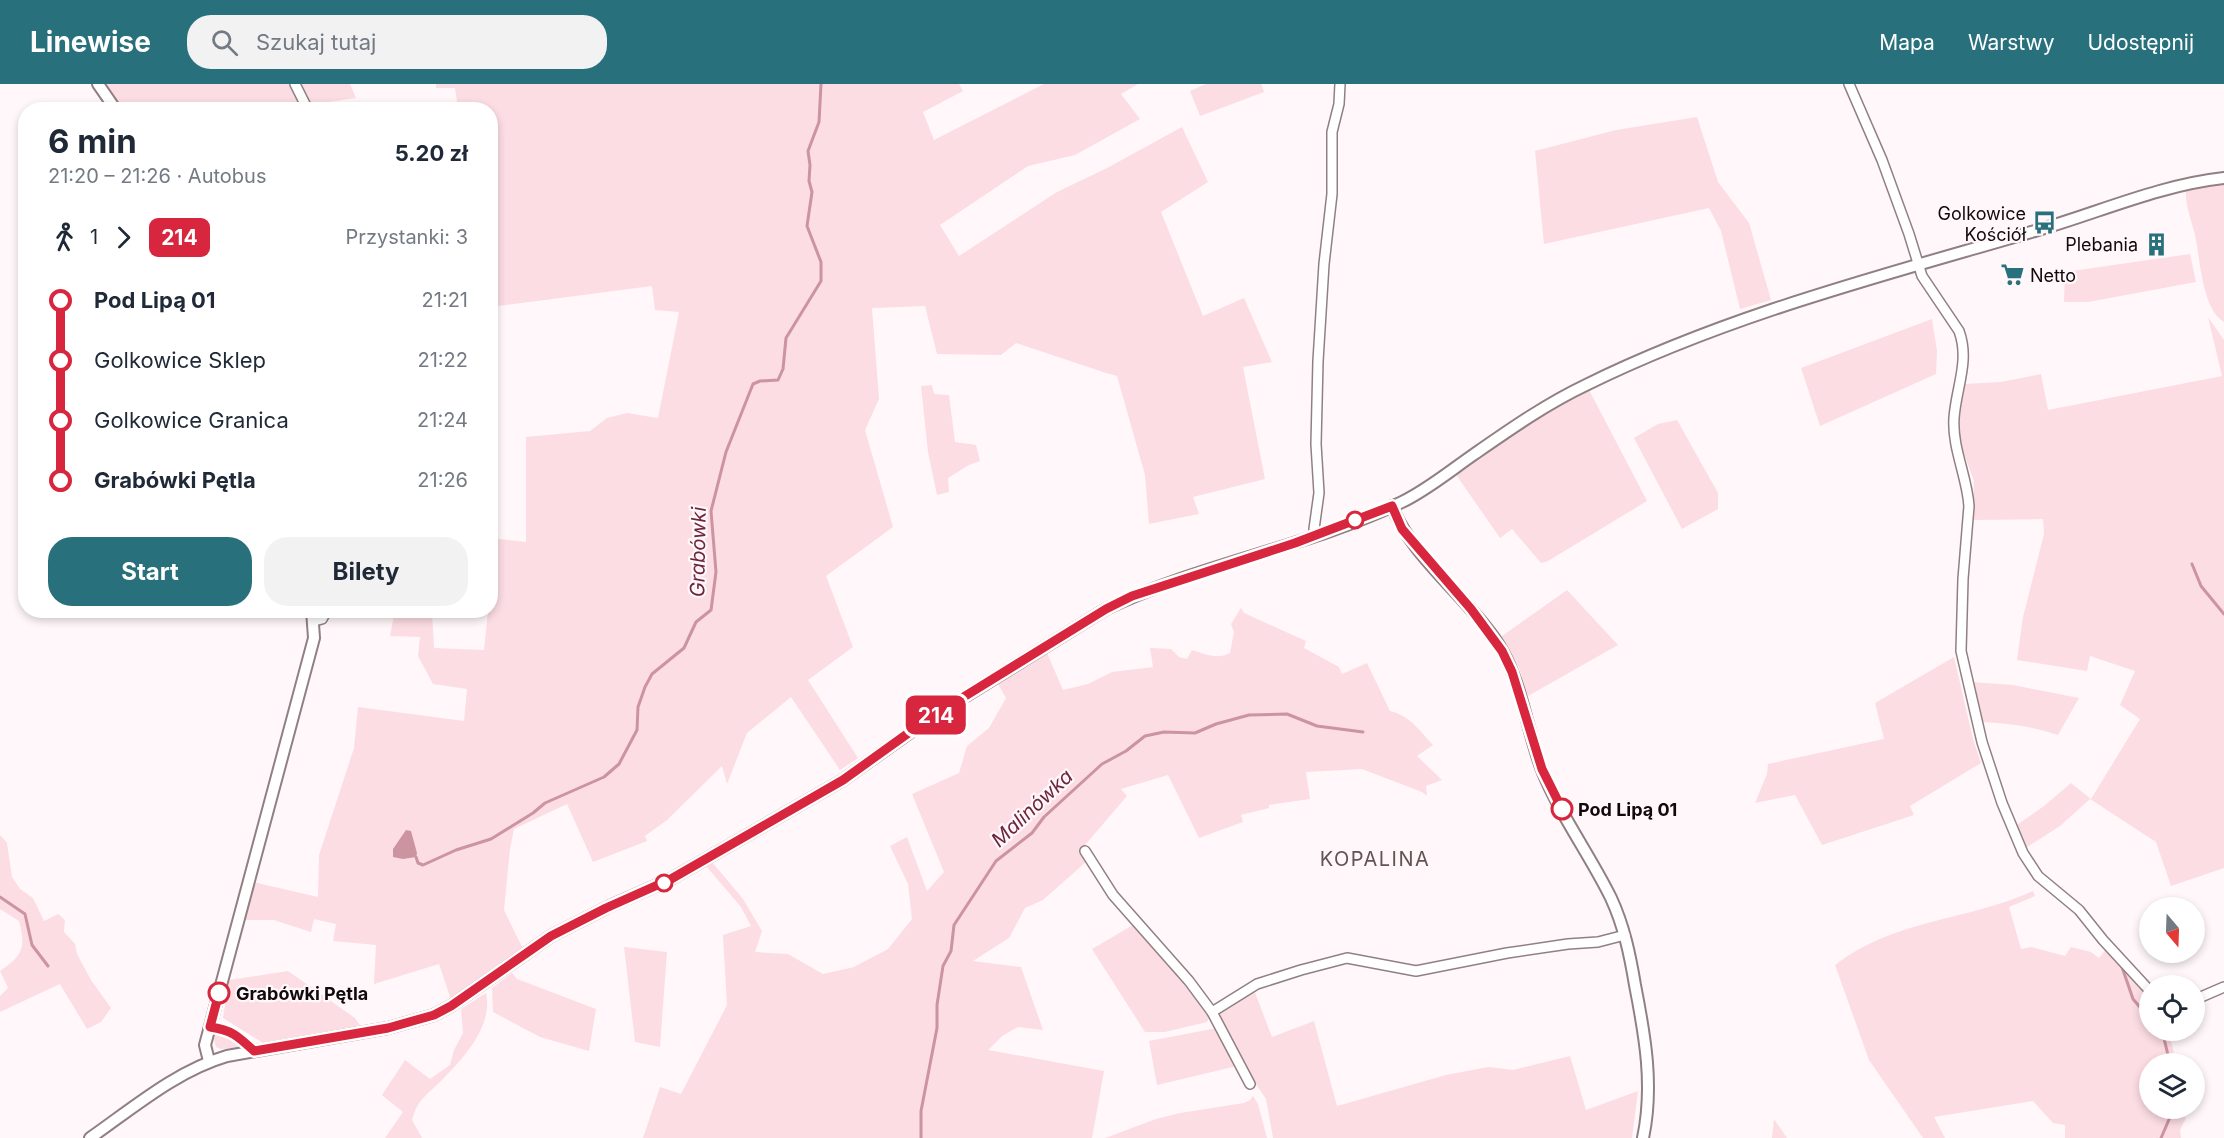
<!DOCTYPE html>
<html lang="pl">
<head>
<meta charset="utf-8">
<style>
	body { margin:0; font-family:Inter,sans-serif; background:#f2f2f3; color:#1f2937; height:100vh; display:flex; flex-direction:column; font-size:22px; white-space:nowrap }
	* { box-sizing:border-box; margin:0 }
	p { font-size:20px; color:#747a83 }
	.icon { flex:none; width:33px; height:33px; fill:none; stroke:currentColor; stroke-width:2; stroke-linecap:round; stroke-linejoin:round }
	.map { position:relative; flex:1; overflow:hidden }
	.details { position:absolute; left:18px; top:18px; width:480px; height:516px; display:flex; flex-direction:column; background:#fff; border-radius:24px; box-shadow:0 3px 9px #0003 }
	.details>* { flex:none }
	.badge { padding:0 12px; border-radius:9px; font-size:21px; line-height:39px }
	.needle { width:39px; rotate:161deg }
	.controls { position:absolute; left:2139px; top:813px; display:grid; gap:12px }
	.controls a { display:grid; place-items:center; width:66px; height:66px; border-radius:50%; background:#fff; box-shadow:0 3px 9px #0003; font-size:30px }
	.map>.badge { position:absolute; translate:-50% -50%; box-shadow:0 0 0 3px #fff }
	.legs { display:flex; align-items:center; gap:9px; height:66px; padding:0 30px; font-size:20px }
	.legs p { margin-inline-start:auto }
	.overview { display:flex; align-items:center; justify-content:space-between; height:102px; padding:0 30px }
	h1 { font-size:33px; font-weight:700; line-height:45px }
	.primary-button { display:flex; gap:12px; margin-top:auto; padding:12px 30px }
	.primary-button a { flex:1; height:69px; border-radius:24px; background:#28707c; color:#fff; font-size:24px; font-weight:700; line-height:69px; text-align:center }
	.primary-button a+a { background:#f2f2f3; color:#1f2937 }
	ul { padding:0 30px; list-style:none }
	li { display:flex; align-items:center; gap:21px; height:60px; font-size:22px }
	li i { display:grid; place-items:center; width:9px; height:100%; margin:0 8px; background:currentColor }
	li i::after { content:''; width:15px; height:15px; margin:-8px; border:4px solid; border-radius:50%; background:#fff }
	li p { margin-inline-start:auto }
	li:first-child i { background:linear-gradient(#0000 50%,currentColor 0) }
	li:last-child i { background:linear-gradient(currentColor 50%,#0000 0) }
	header { display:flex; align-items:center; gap:36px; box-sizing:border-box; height:84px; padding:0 30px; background:#28707c; color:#fff }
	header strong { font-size:28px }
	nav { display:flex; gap:33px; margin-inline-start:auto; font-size:21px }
	.search { width:420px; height:54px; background:#f2f2f3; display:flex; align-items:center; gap:15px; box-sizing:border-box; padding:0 21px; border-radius:24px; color:#747a83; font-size:22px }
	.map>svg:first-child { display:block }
	.green { fill:#fcdde4 }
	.water { fill:#cc93a1 }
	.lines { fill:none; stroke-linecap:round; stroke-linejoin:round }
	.stream { stroke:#cc93a1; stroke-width:3 }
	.minor-casing { stroke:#918083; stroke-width:12 }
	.tertiary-casing { stroke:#918083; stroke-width:14 }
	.minor { stroke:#fff; stroke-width:9 }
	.tertiary { stroke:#fff; stroke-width:10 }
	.line-1-casing { stroke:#fff; stroke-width:14 }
	.line-1 { stroke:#d7263d; stroke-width:9 }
	.stop-1-dot { fill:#fff; stroke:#d7263d; stroke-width:3 }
	.labels { text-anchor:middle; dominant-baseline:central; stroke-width:4.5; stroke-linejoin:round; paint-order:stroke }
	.poi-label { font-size:18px; fill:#100a0b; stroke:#fff7f9; text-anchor:end }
	.stop-label { font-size:18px; font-weight:bold; fill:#100a0b; stroke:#fff7f9; text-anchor:start }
	.water-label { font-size:20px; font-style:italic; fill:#6b263d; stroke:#fff7f9 }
	.neighbourhood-label { font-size:20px; letter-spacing:1.5px; fill:#635256; stroke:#fff7f9 }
</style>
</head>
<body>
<header>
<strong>Linewise</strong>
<div class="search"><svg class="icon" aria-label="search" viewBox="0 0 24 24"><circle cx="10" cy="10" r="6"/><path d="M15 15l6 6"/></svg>Szukaj tutaj</div>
<nav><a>Mapa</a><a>Warstwy</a><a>Udostępnij</a></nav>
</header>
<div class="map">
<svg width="2224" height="1054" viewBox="0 0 2224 1054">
	<rect width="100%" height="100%" fill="#fff7f9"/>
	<g class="green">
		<polygon points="105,0 293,0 306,25 124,25"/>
		<polygon points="297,0 350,0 356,14 308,21"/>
		<polygon points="436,0 959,0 963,7 923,28 934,56 1044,0 1138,0 1121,10 1140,35 1075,71 1028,82 940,141 959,172 1057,108 1107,84 1182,43 1208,98 1161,128 1203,232 1244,214 1272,278 1243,283 1265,395 1193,413 1199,430 1149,440 1145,391 1117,292 1106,289 1016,259 1001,271 937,270 925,222 872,224 879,315 865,346 893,443 826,492 853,563 808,596 858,674 840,686 791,613 747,649 727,700 722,682 667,736 645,752 647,757 593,778 567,720 514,745 510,765 504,826 523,865 491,885 463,911 452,919 439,880 374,900 376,861 333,857 336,840 314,835 311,848 274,836 243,836 253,798 318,813 319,771 354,664 358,623 464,637 467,605 433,600 418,572 420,553 390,552 394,531 376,529 376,527 432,527 434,564 484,566 488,527 490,526 491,454 526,458 526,353 590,347 607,334 627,329 658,334 679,228 655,226 652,202 491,223 490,26 458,25 455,4 436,4"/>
		<polygon points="1206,0 1261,0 1264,8 1200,32 1190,7"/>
		<polygon points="423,20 424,25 364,25"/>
		<polygon points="1697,33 1718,98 1749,139 1771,216 1740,225 1721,147 1709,124 1544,160 1535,67 1616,46"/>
		<path d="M2224,99V238C2202,225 2200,174 2195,151C2191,135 2185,121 2186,105Z"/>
		<polygon points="2190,170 2196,198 2088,218 2064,218 2065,188"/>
		<polygon points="2208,233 2224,256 2224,784 2171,802 2156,758 2090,715 2060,742 2024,765 2014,743 2044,722 2071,699 2091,715 2140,635 2120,621 2135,587 2090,572 2087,587 2017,576 2023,533 2044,450 2043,435 1972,436 1974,397 1962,364 1957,341 1965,300 2001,298 2041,290 2048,326 2222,292"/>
		<polygon points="1932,235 1937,267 1936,290 1820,342 1801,284"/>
		<polygon points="932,301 934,310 949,311 955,358 976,361 980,377 969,381 948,394 949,408 937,411 928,368 921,302"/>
		<polygon points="1587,302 1647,417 1548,477 1541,479 1512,445 1500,454 1457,392 1459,385 1512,345"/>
		<polygon points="1677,336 1718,409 1718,425 1682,445 1634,354 1658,340"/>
		<polygon points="1567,506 1618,561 1528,612 1519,584 1502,552"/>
		<path d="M1241,524L1244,529L1306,557L1304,564L1339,583L1342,590L1367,579L1390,627C1409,631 1420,647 1433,661L1417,672L1442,696L1426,702L1427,712L1422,708L1362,685L1306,688L1310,715L1269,721V724L1241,731L1243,738L1199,754L1168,691L1121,705L1127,712L1079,768L1086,778L1043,816L1025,824L1009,854L973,877L1021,883L1043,946L1018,943L1002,952L988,966L1104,987L1092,1054H643L660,1003L681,1010L727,921L723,851L751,842L741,823L706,782L712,778L743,815L762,847L755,868L788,870L823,890L854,883L888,865L912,835L908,800L890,762L907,753L927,807L944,788L912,710L959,689L967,662L989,644L1006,614L998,600L1047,569L1063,606L1088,600L1112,588L1153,583L1150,564L1171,565L1179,573L1187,575L1192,566C1205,570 1217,576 1230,569L1234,548L1231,540Z"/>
		<polygon points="1954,573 1973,655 1981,679 1910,722 1914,731 1822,761 1795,711 1755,719 1767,690 1768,680 1884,655 1875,619"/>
		<path d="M1971,598L2013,601L2079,614L2058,651C2031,642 2007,639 1979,638Z"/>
		<path d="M0,751L7,759L12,793L20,805L33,814L44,837L58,830L65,836L64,848L75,860L77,870L91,896L111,924L101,938L87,945L60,900L0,928V912L8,904L0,887C23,871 26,864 19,837L0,825Z"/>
		<path d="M2033,807L2035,812L2009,823L2021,865L2031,863L2065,872L2071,863L2091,868L2099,874L2106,865L2149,912L2150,946L2169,947L2175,975L2174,979L2150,980V1024L2180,1025L2186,1034L2180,1046L2181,1054H2065V1041L2053,1039L2033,1017L1934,1033L1945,1054H1923L1869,976L1835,881C1894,835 1967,837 2033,807Z"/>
		<polygon points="1133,841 1185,896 1210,931 1207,938 1165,948 1145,948 1092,865"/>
		<polygon points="624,863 667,868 660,963 635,958"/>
		<polygon points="288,887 355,934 362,944 265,960 223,934 229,896"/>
		<polygon points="512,889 517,895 596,925 589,967 540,953 493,928 492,904"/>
		<polygon points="1254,906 1272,953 1314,937 1337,1022 1446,991 1488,983 1513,986 1570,972 1586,1026 1638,1007 1632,1054 1273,1054 1266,1015 1249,990 1216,928"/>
		<path d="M486,909C493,941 466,971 445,993C430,1009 418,1013 412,1036L422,1054H385L403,1028L382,1011L405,976L430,995L450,981L454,966L463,949L461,925Z"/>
		<polygon points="1217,944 1237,982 1157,1001 1149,957"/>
		<path d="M216,949C226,951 234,954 242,960L240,963L221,965L216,963L214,955Z"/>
		<polygon points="1253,1012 1258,1020 1267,1054 1105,1054 1156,1035 1180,1029 1244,1019 1250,1016"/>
		<polygon points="1774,1035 1787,1054 1772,1054"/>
	</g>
	<polygon class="water" points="406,746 411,747 417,769 416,773 403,775 393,773 393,765"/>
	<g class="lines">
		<g class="stream">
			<polyline points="2192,480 2201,502 2224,530"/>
			<polyline points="416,773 418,779 423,781 456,766 491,755 533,729 545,719 604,693 619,680 637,646 638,623 645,603 652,590 684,564 696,538 711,526 716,488 711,427 726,368 753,300 760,297 778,296 783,285 786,254 821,197 821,178 807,142 812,108 809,97 810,81 808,67 819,38 821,0"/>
			<polyline points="0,813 25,830 32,861 48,882"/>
			<polyline points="2122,883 2133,915 2150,935"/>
			<polyline points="2160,946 2164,954 2170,980"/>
			<polyline points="921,1054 921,1027 937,944 937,921 943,882 951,867 954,841 996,777 1032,749 1044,733 1102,680 1126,667 1145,652 1164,648 1195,649 1216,640 1249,631 1287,630 1317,642 1363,648"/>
			<polyline points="2161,1054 2174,1024"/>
		</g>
		<defs>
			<g id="minor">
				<polyline points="295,0 308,26"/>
				<path d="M1849,0L1882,76L1909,150L1922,192L1959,247C1970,277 1956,304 1954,334C1952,364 1967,392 1969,422L1963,495L1961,567L1982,658L2002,719L2023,769L2038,792L2079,826L2103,856L2150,907"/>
				<polyline points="1316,451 1314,445 1319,409 1316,360 1318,277 1324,180 1332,110 1332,48 1339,20 1340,0"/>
				<polyline points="314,537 322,535 327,526"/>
				<polyline points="1085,767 1113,811 1189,897 1212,928 1250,1000"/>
				<polyline points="2194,916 2224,903"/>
				<polyline points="1212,928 1257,900 1301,886 1347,874 1416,887 1507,869 1568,860 1598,858 1625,851"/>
			</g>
			<g id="tertiary">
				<polyline points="98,0 116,26"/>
				<path d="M1392,422C1410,471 1468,514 1497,558C1522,596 1526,644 1542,686C1560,731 1590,771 1611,814C1624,842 1630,871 1635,901C1645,952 1654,1002 1643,1054"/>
				<polyline points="209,977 205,961 314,554 312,526"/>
				<path d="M90,1054C133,1024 176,987 227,972L388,944L434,931L451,922L551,852L610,822L671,795L843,696L929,635L1106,525C1200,480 1308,463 1402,418C1427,406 1450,387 1473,371C1509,346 1546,320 1586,301C1730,230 1885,191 2038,146C2100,128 2160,101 2224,94"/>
			</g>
		</defs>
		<use href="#minor" class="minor-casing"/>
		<use href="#tertiary" class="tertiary-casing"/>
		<use href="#minor" class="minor"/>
		<use href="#tertiary" class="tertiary"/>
	</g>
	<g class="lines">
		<defs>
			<path id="line-1" d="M219,909L210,943C232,946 238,952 254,967L388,944L434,931L451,922L551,852L606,824L671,795L843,696L928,635L1106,525L1132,512L1295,459L1392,422L1402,445L1471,525L1502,567L1512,588L1542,685L1562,725"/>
		</defs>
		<use href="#line-1" class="line-1-casing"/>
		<use href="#line-1" class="line-1"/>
	</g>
	<defs>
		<symbol id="bus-bare" viewBox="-9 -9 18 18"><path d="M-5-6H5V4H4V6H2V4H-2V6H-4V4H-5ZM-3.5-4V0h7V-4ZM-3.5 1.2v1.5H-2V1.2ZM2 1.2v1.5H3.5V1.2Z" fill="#28707c" stroke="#fff7f9" stroke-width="2.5" paint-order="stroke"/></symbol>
		<symbol id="building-bare" viewBox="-9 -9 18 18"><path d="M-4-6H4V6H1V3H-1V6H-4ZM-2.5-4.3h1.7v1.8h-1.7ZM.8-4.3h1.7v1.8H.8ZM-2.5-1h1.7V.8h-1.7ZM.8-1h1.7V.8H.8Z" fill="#28707c" stroke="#fff7f9" stroke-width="2.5" paint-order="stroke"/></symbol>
		<symbol id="supermarket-bare" viewBox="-9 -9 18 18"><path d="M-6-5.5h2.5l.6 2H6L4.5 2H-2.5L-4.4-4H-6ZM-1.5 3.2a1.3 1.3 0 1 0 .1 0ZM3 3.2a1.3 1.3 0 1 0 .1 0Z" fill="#28707c" stroke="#fff7f9" stroke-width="2.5" paint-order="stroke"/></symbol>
	</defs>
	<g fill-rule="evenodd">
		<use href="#bus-bare" x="2028" y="122" width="33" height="33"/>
		<use href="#building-bare" x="2140" y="144" width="33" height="33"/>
		<use href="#supermarket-bare" x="1996" y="174" width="33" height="33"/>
	</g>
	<g class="stop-1-dot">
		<circle cx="1355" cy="436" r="8"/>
		<circle cx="1562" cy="725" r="10"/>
		<circle cx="664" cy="799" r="8"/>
		<circle cx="219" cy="909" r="10"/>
	</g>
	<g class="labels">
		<g class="poi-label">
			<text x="2026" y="129">Golkowice<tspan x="2026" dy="21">Kościół</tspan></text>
			<text x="2138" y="160">Plebania</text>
			<text x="2030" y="191" text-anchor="start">Netto</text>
		</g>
		<g class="stop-label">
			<text x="1578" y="725">Pod Lipą 01</text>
			<text x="236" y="909">Grabówki Pętla</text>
		</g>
		<g class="water-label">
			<text transform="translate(698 468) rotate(-89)">Grabówki</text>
			<text transform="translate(1032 724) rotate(-43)">Malinówka</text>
		</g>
		<g class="neighbourhood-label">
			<text x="1375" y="775">KOPALINA</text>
		</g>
	</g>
</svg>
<div class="controls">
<a><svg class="needle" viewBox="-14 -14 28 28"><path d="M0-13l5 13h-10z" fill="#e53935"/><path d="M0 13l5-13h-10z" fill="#747a83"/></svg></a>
<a><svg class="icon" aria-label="locate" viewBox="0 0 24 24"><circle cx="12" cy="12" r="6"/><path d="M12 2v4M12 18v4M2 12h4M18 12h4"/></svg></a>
<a><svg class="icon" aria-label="layers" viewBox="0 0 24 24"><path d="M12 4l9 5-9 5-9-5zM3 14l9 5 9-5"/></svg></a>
</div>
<b class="badge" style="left:936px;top:631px;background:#d7263d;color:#fff">214</b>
<section class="details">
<div class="overview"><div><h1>6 min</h1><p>21:20 – 21:26 · Autobus</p></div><b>5.20 zł</b></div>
<div class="legs"><svg class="icon" aria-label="walk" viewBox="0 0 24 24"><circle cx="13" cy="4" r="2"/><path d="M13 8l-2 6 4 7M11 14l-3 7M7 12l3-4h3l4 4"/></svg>1<svg class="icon" aria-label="forward" viewBox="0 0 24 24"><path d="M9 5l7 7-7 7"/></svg><b class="badge" style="background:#d7263d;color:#fff">214</b><p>Przystanki: 3</p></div>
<ul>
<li><i style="color:#d7263d"></i><b>Pod Lipą 01</b><p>21:21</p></li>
<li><i style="color:#d7263d"></i><span>Golkowice Sklep</span><p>21:22</p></li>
<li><i style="color:#d7263d"></i><span>Golkowice Granica</span><p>21:24</p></li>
<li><i style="color:#d7263d"></i><b>Grabówki Pętla</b><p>21:26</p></li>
</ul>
<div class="primary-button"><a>Start</a><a>Bilety</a></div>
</section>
</div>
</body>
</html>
